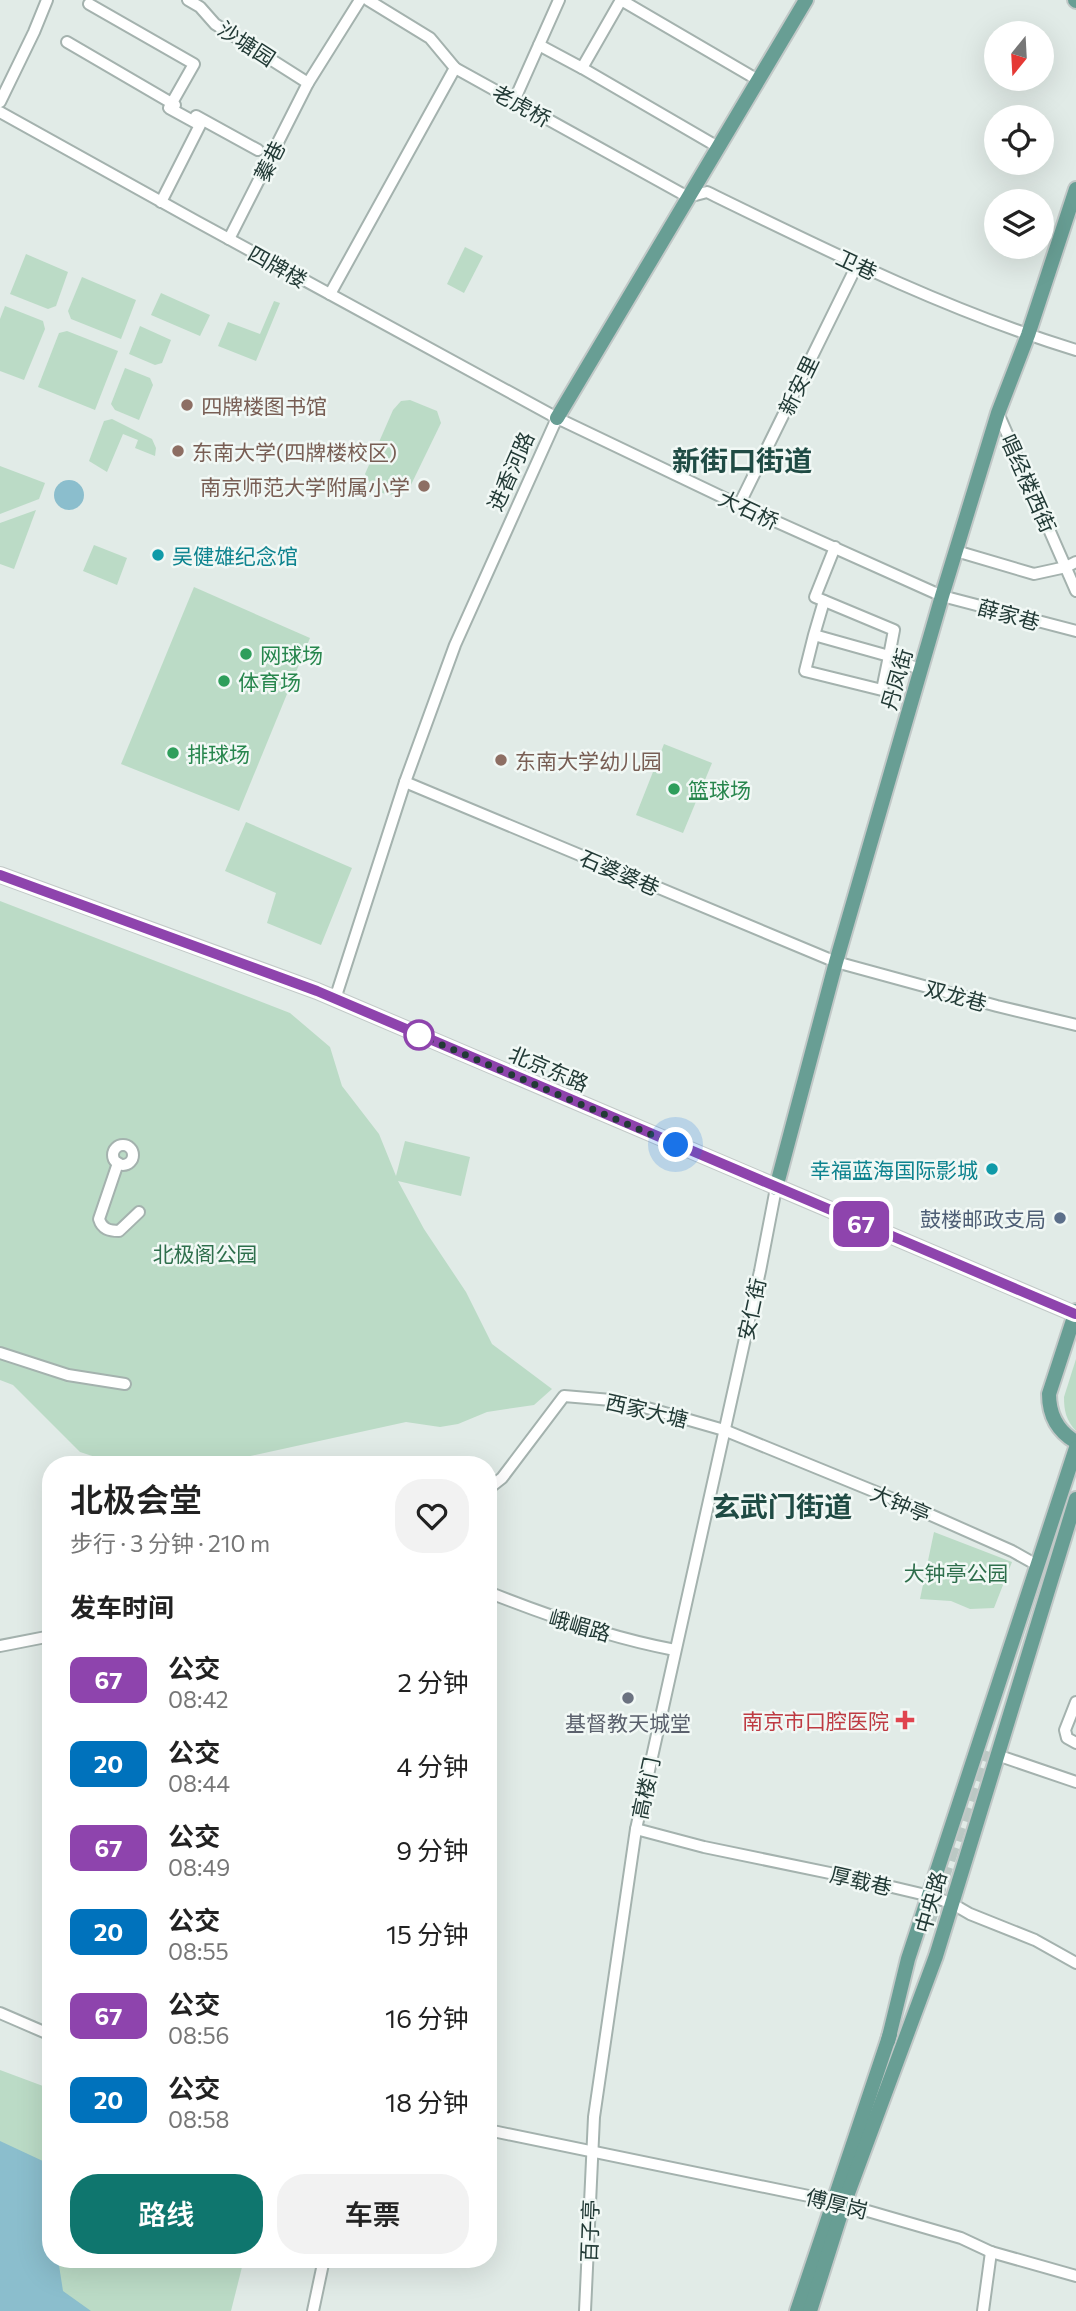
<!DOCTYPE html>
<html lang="zh">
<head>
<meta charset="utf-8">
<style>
	body { margin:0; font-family:Commissioner,"Noto Sans SC",sans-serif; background:#f2f2f2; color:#222; height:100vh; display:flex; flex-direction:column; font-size:26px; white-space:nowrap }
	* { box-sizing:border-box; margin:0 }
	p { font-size:23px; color:#767676 }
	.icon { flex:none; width:38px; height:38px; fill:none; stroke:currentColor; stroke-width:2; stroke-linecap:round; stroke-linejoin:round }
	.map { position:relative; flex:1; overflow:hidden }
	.sheet { position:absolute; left:42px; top:1456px; width:455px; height:812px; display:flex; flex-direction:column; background:#fff; border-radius:28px; box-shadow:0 7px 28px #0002 }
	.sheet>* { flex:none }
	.badge { padding:0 14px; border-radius:10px; font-size:24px; line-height:46px }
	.needle { width:46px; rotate:198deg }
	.fabs { position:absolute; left:984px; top:21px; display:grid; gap:14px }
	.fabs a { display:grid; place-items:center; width:70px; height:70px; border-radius:50%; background:#fff; box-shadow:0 7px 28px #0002; font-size:35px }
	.you { position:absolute; width:35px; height:35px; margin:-18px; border:5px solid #fff; border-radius:50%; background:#1a73e8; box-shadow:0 0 0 10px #1a73e833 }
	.map>.badge { position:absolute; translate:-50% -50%; box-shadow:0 0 0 4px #fff }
	h2 { padding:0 28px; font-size:26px; line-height:63px }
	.round { display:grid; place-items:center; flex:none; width:74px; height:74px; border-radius:28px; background:#f2f2f2 }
	.summary { display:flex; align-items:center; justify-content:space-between; height:119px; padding:0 28px }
	h1 { font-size:33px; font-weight:600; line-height:52px }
	.button { display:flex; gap:14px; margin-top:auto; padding:14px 28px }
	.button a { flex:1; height:80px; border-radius:28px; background:#0f766e; color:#fff; font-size:28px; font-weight:600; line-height:80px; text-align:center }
	.button a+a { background:#f2f2f2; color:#222 }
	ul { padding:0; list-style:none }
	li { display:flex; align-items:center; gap:21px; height:84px; padding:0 28px }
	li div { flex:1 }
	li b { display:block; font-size:26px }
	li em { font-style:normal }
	li .badge { min-width:77px; font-weight:700; text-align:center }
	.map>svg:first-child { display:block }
	.green { fill:#bbdbc6 }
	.water { fill:#8bbecd }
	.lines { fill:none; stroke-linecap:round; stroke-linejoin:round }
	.major-tunnel { stroke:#bbc8c4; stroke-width:14; stroke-dasharray:14 7; stroke-linecap:butt }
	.minor-casing { stroke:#a4b2ae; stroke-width:14 }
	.major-casing { stroke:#c1c8c7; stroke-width:18 }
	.minor { stroke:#fff; stroke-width:10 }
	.major { stroke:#689e94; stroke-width:14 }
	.line-casing { stroke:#fff; stroke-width:16 }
	.line { stroke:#8e44ad; stroke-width:10 }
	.walk { stroke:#223a36; stroke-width:7; stroke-dasharray:0 12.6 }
	.education-dot { fill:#8d6e63; stroke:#f1f8f5; stroke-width:2.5 }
	.culture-dot { fill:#0f9aa8; stroke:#f1f8f5; stroke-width:2.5 }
	.leisure-dot { fill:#2e9e5b; stroke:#f1f8f5; stroke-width:2.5 }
	.stop-dot { fill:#fff; stroke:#8e44ad; stroke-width:3.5 }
	.service-dot { fill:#5c6f8a; stroke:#f1f8f5; stroke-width:2.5 }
	.worship-dot { fill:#6b7280; stroke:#f1f8f5; stroke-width:2.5 }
	.health-dot { fill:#e0444e; stroke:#f1f8f5; stroke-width:2.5 }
	.labels { text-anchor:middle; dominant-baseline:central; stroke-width:5; stroke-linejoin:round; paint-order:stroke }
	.street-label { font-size:21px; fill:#223a36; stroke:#f1f8f5 }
	.education-label { font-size:21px; fill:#785e54; stroke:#f1f8f5; text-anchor:start }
	.culture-label { font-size:21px; fill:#0d838f; stroke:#f1f8f5; text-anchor:start }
	.leisure-label { font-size:21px; fill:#27864d; stroke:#f1f8f5; text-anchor:start }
	.service-label { font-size:21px; fill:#4e5e75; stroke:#f1f8f5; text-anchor:end }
	.park-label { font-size:21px; fill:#2e6f4c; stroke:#f1f8f5 }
	.health-label { font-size:21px; fill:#be3a42; stroke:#f1f8f5; text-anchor:end }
	.worship-label { font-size:21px; fill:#5b616d; stroke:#f1f8f5 }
	.district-label { font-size:28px; font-weight:bold; fill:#1f4b44; stroke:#f1f8f5 }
</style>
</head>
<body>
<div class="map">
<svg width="1076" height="2311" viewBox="0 0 1076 2311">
	<rect width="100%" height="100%" fill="#e1ebe7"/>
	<g class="green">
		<polygon points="465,247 483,256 464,293 447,284"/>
		<polygon points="26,254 68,272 56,306 48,309 10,294"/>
		<polygon points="82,277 136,300 121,339 71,319 68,311"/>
		<polygon points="161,293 210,315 200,336 151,315"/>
		<polygon points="274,301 280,303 256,361 218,346 228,322 260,334"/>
		<polygon points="5,306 43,321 45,329 24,380 0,371 0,319"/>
		<polygon points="140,326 171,340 162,363 155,365 129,354"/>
		<polygon points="67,331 118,351 95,410 38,387 59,333"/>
		<polygon points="125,368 150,378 153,385 139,420 115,410 111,404"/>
		<path d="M410,400L437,411L441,423L408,491C396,497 386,495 374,490L365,474L393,410L401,401Z"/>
		<polygon points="112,419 152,439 156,448 155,456 135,448 138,440 123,434 107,472 89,461 104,421"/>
		<polygon points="0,466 45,483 39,499 0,514"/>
		<polygon points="36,510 14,569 0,564 0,523"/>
		<polygon points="94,545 127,558 117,585 83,571"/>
		<polygon points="194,587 310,638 239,811 121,764"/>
		<polygon points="664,744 712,763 683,833 636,815"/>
		<polygon points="246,822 352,868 321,945 267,923 276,893 225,871"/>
		<polygon points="0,901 290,1013 330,1047 342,1086 379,1134 396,1176 405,1141 470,1157 461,1196 398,1181 424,1229 466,1292 492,1344 552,1389 534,1405 487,1412 458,1424 440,1427 406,1422 209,1465 120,1465 80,1452 13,1385 0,1380"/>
		<path d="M1076,1359V1431C1066,1420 1064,1411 1064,1397Z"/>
		<polygon points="934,1532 1012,1562 994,1608 970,1609 951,1601 920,1599"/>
		<polygon points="0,2070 51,2089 51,2259 244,2259 231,2311 0,2311"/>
	</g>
	<g class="water">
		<circle cx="69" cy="495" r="15"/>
		<polygon points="0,2141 45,2162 51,2175 51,2259 58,2259 63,2291 91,2311 0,2311"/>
	</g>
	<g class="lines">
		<polyline class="major-tunnel" points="929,1920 984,1750"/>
		<defs>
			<g id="minor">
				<polyline points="188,0 200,7 215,24 308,83"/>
				<path d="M368,0L430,38L455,68L688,197L707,192C828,251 948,311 1076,350"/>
				<polyline points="621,0 582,68 718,147"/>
				<polyline points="621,0 758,80"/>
				<polyline points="89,4 194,64 169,108 200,125 161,202"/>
				<polyline points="67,42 175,105"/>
				<polyline points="539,45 582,68"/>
				<polyline points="514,101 559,0"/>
				<polyline points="0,102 34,32 47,0"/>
				<polyline points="0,112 196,221 557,418 739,505 942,596 1076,631"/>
				<polyline points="196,116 258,150"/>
				<polyline points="229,239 308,83 360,0"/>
				<polyline points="330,294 455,68"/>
				<polyline points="998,413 1076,591"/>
				<polyline points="739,505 857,265"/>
				<polyline points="835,547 815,597 894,630 889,656 921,670"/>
				<polyline points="956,551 1034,574 1066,567 1076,562"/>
				<polyline points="814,635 805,671 882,690 889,656 814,635 824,601"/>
				<polyline points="405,782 836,962 997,1006 1076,1025"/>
				<polyline points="335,999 405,782 455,645 557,418"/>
				<circle cx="123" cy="1155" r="10"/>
				<path d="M118,1163L99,1219C102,1229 109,1231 119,1231L139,1212"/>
				<polyline points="0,1353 68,1375 125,1384"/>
				<polyline points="488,1489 502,1478 564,1396 623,1401 724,1430 915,1508 1012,1551 1037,1565"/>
				<path d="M488,1592C548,1616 611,1638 675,1650"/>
				<polyline points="0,1646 51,1636"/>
				<polyline points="1076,1702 1065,1730 1067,1738 1076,1743"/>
				<polyline points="997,1755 1076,1782"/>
				<polyline points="636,1829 704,1847 854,1878 930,1896 951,1903 970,1914 1035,1940 1076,1963"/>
				<polyline points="0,2013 51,2035"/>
				<polyline points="488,2130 833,2201 961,2238 991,2252 1076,2276"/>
				<polyline points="313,2311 324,2259"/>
				<polyline points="585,2311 594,2117 636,1829 760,1271 776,1188"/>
				<polyline points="983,2311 991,2252"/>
			</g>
			<g id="major">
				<polyline points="1075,0 1076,1"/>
				<polyline points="557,418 806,0"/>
				<polyline points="0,875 317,991 1075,1314"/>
				<polyline points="776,1188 836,962 942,596 998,413 1028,335 1076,189"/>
				<path d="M1076,1311L1049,1394C1049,1415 1057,1431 1076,1442"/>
				<polyline points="888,2041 908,1959 1076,1448"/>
				<polyline points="797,2311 890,2034"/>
				<polyline points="810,2311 844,2204 936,1956 1076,1499"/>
			</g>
		</defs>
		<use href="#minor" class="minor-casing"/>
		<use href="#major" class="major-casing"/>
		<use href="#minor" class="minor"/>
		<use href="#major" class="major"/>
	</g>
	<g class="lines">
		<defs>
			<polyline id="line" points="0,875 317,991 1075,1314"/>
		</defs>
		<use href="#line" class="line-casing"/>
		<use href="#line" class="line"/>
		<polyline class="walk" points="419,1035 676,1145"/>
	</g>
	<g class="education-dot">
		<circle cx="187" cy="405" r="7"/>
		<circle cx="178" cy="451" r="7"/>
		<circle cx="424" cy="486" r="7"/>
		<circle cx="501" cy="760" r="7"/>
	</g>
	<g class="culture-dot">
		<circle cx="158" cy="555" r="7"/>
		<circle cx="992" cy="1169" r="7"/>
	</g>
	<g class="leisure-dot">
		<circle cx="246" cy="654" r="7"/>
		<circle cx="224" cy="681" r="7"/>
		<circle cx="173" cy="753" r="7"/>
		<circle cx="674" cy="789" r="7"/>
	</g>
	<circle class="stop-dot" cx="419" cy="1035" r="14"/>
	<circle class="service-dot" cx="1060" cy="1218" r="7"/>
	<circle class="worship-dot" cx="628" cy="1698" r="7"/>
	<path class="health-dot" d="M901.5 1709.5h7v7h7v7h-7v7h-7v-7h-7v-7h7z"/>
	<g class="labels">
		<g class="street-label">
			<text transform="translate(247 43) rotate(33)">沙塘园</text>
			<text transform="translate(522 105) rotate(29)">老虎桥</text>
			<text transform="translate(269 161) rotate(-63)">蓁巷</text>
			<text transform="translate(857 264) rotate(25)">卫巷</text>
			<text transform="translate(278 266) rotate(29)">四牌楼</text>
			<text transform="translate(798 385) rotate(-64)">新安里</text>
			<text transform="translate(510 471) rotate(-66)">进香河路</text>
			<text transform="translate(1029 483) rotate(66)">唱经楼西街</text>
			<text transform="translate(749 509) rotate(25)">大石桥</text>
			<text transform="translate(1009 614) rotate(15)">薛家巷</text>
			<text transform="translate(896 679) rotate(-74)">丹凤街</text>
			<text transform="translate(620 872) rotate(23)">石婆婆巷</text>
			<text transform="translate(956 995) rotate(15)">双龙巷</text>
			<text transform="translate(549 1068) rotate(23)">北京东路</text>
			<text transform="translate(751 1309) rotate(-78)">安仁街</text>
			<text transform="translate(647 1410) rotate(13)">西家大塘</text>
			<text transform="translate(901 1503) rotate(23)">大钟亭</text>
			<text transform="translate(580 1625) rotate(16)">峨嵋路</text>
			<text transform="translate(645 1788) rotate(-78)">高楼门</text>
			<text transform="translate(861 1880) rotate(13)">厚载巷</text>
			<text transform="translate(930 1902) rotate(-74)">中央路</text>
			<text transform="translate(837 2203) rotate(14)">傅厚岗</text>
			<text transform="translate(589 2231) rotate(-88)">百子亭</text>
		</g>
		<g class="education-label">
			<text x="201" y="405">四牌楼图书馆</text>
			<text x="192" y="451">东南大学(四牌楼校区)</text>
			<text x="410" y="486" text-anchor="end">南京师范大学附属小学</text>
			<text x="515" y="760">东南大学幼儿园</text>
		</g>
		<g class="culture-label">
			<text x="172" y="555">吴健雄纪念馆</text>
			<text x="978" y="1169" text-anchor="end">幸福蓝海国际影城</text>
		</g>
		<g class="leisure-label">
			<text x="260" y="654">网球场</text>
			<text x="238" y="681">体育场</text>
			<text x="187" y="753">排球场</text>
			<text x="688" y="789">篮球场</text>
		</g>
		<g class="service-label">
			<text x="1046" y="1218">鼓楼邮政支局</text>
		</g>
		<g class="park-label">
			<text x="205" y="1253">北极阁公园</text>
			<text x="956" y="1572">大钟亭公园</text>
		</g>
		<g class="health-label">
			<text x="889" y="1720">南京市口腔医院</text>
		</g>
		<g class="worship-label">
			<text x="628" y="1722">基督教天城堂</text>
		</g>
		<g class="district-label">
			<text x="742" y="460">新街口街道</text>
			<text x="782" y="1506">玄武门街道</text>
		</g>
	</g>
</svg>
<div class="fabs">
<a><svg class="needle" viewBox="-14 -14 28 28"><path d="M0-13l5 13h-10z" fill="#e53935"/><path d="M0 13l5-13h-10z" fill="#767676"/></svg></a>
<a><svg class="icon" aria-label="locate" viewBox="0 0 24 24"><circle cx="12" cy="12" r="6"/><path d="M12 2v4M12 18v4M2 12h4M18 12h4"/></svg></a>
<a><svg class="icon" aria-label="layers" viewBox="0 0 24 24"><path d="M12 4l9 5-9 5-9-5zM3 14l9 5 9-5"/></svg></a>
</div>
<div class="you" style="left:676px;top:1145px"></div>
<b class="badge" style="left:861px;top:1224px;background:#8e44ad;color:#fff">67</b>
<section class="sheet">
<div class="summary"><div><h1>北极会堂</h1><p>步行 · 3 分钟 · 210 m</p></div><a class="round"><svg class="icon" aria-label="heart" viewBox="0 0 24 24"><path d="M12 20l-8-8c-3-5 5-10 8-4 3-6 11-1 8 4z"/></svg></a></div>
<h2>发车时间</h2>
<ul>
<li><span class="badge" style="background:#8e44ad;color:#fff">67</span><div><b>公交</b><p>08:42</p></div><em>2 分钟</em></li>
<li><span class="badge" style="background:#0072bc;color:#fff">20</span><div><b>公交</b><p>08:44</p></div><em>4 分钟</em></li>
<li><span class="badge" style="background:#8e44ad;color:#fff">67</span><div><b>公交</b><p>08:49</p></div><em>9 分钟</em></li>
<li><span class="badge" style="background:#0072bc;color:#fff">20</span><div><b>公交</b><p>08:55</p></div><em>15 分钟</em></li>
<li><span class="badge" style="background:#8e44ad;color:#fff">67</span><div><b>公交</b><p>08:56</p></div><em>16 分钟</em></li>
<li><span class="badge" style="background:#0072bc;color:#fff">20</span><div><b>公交</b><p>08:58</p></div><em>18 分钟</em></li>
</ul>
<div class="button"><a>路线</a><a>车票</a></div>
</section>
</div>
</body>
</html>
